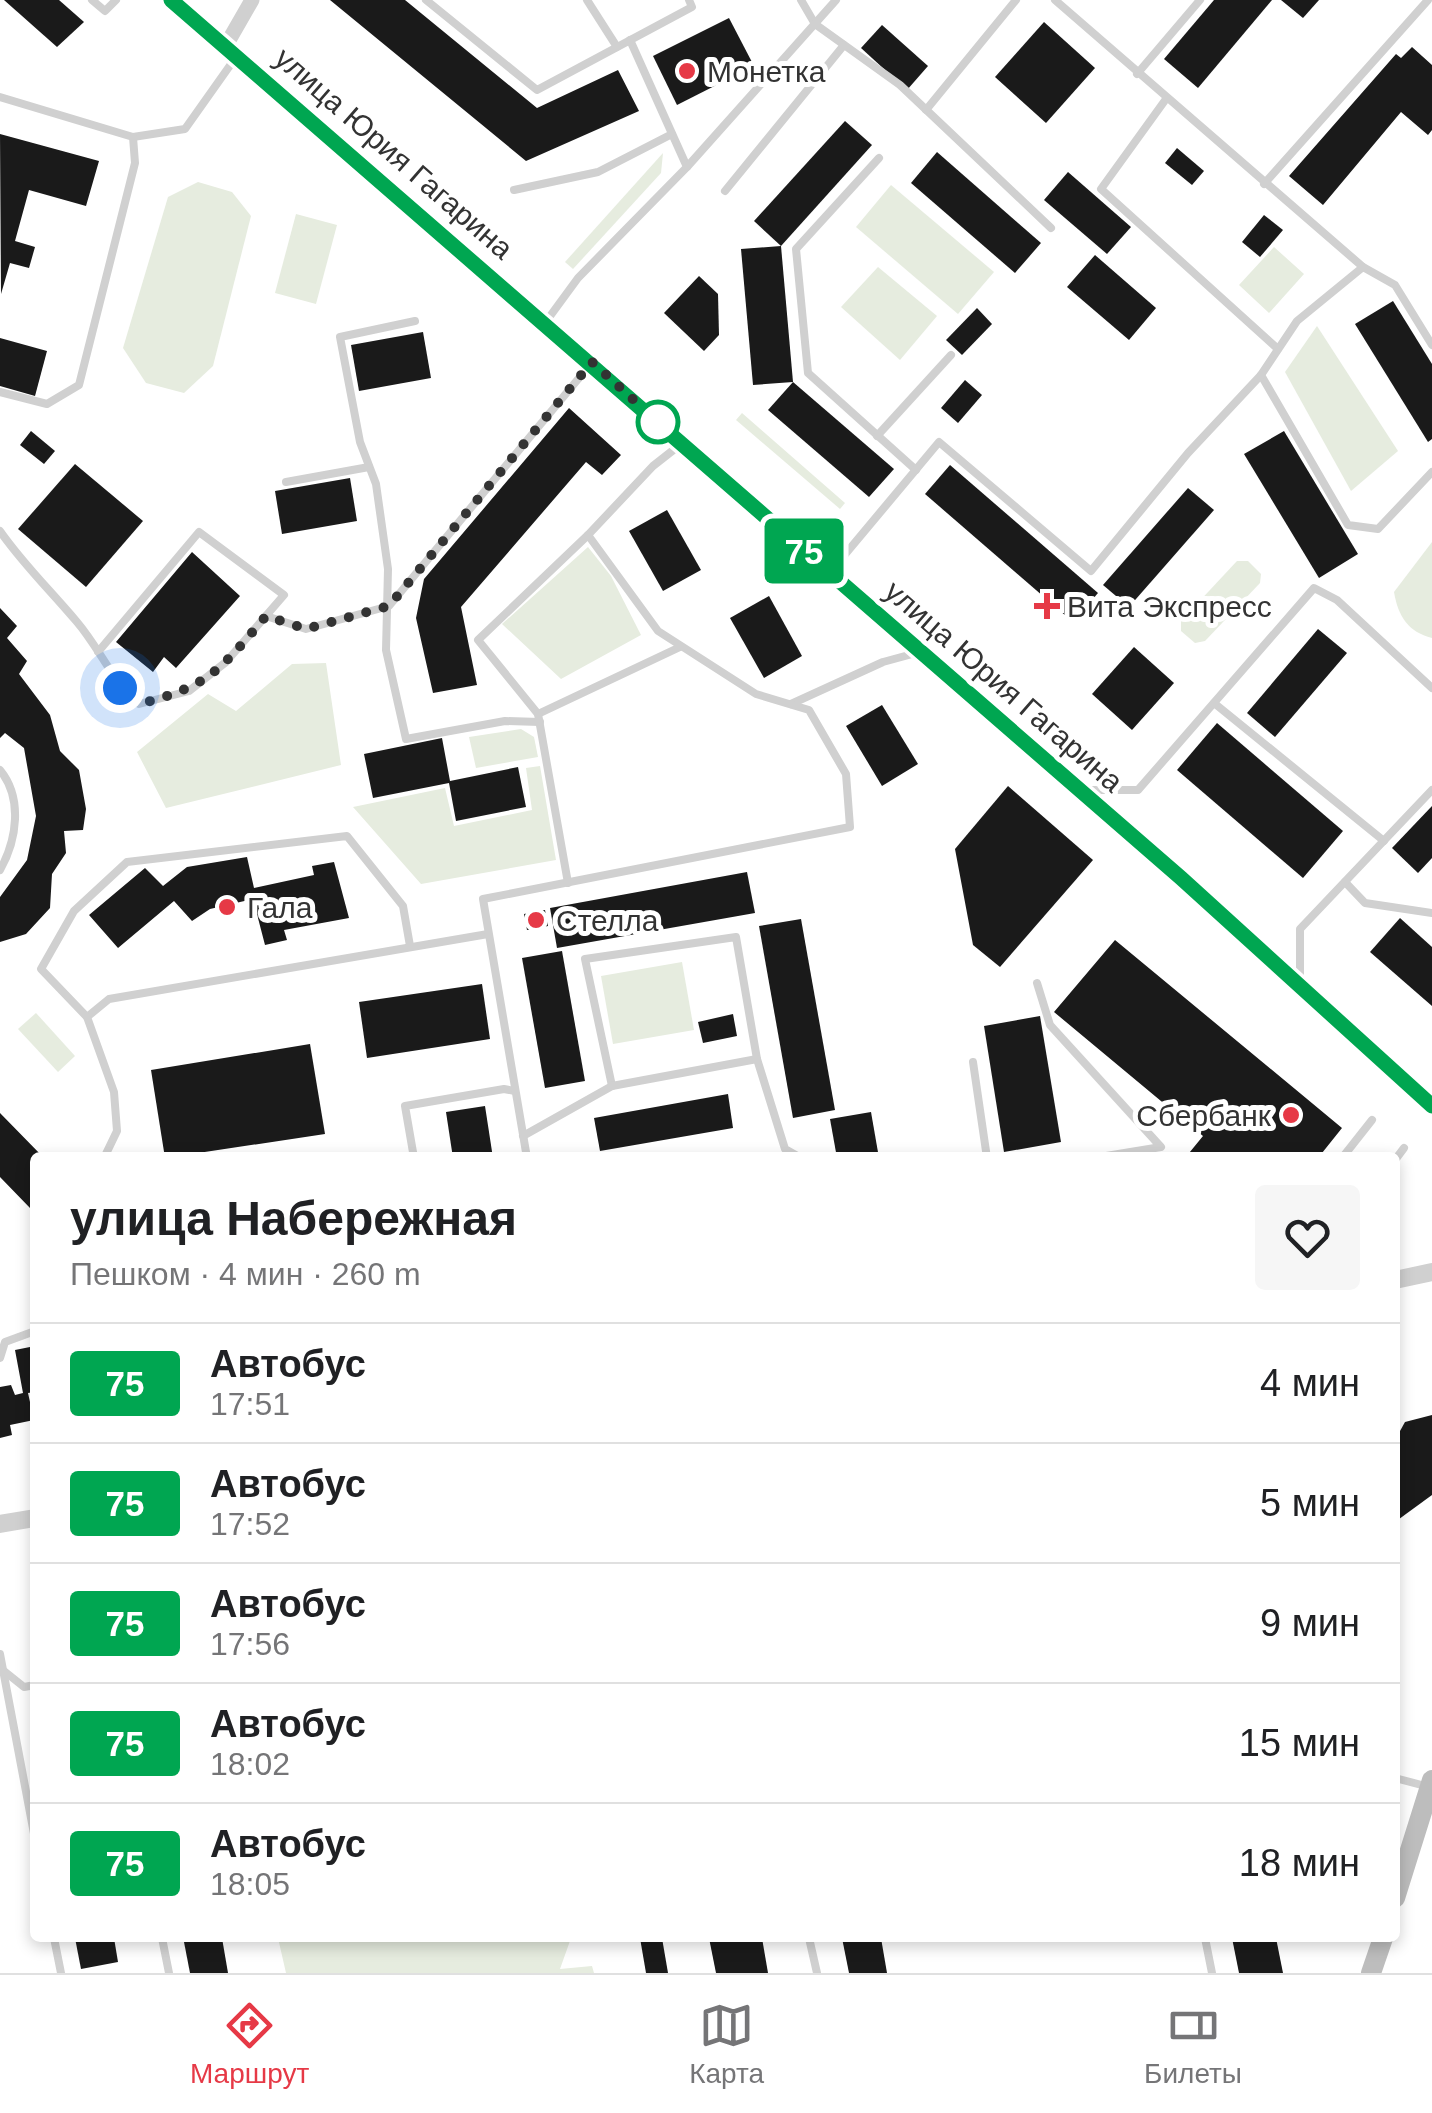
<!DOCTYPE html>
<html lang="ru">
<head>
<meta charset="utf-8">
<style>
	body { margin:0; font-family:Helvetica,sans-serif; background:#f6f6f6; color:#202124; height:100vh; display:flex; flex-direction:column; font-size:38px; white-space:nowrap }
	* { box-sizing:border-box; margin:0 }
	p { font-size:32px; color:#757577 }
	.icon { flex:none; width:55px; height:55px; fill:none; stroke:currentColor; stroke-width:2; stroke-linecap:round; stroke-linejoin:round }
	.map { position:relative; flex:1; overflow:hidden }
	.details { position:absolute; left:30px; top:1152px; width:1370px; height:790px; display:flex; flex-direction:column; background:#fff; border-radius:10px; box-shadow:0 5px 15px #0003 }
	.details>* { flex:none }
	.badge { padding:0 20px; border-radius:8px; font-size:35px; line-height:65px }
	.you { position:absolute; width:50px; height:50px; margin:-25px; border:8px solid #fff; border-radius:50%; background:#1a73e8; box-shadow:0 0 0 15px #1a73e833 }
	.map>.badge { position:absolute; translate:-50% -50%; box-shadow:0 0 0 5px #fff }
	.round { display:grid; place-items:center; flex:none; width:105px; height:105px; border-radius:10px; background:#f6f6f6 }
	.overview { display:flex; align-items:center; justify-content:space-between; height:170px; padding:0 40px }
	h1 { font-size:48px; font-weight:800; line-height:75px }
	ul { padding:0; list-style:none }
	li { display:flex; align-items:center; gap:30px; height:120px; padding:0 40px; border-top:2px solid #e0e0e0 }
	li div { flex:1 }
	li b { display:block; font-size:38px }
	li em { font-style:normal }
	li .badge { min-width:110px; font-weight:700; text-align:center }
	.tabs { display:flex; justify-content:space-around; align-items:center; height:140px; border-top:2px solid #e0e0e0; background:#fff; font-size:28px; color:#757577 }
	.tabs a { display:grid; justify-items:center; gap:5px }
	.tabs .active { color:#e63946 }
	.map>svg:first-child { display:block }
	.green { fill:#e6ecdf }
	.building { fill:#1a1a1a }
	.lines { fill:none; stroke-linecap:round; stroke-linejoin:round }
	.service { stroke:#d0d0d0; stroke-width:8 }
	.minor { stroke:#d0d0d0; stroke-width:15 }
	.tertiary { stroke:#d0d0d0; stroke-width:18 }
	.secondary { stroke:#bdbdbd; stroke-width:20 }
	.line-casing { stroke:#fff; stroke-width:22 }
	.line { stroke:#00a651; stroke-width:15 }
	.walk { stroke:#333; stroke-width:10; stroke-dasharray:0 18 }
	.poi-dot { fill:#e63946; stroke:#fff; stroke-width:4 }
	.stop-dot { fill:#fff; stroke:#00a651; stroke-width:5 }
	.labels { text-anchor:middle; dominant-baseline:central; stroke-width:10; stroke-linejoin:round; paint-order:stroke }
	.poi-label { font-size:30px; fill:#333; stroke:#fff; text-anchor:start }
	.street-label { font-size:30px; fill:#333; stroke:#fff }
</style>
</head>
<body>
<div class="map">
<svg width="1432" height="1973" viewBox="0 0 1432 1973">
	<rect width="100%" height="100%" fill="#fff"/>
	<g class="green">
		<polygon points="663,153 661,173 573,269 565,262"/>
		<polygon points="198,182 232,192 251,216 213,366 184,393 146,383 123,348 168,197"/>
		<polygon points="891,185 994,272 958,314 856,227"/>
		<polygon points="296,214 337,225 316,304 275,293"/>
		<polygon points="1274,247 1304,274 1269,313 1239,285"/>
		<polygon points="878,267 937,316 900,360 841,307"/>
		<polygon points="1317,326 1398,451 1351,491 1285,372"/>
		<polygon points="742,413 845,503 840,509 736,420"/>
		<path d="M1432,542V638C1408,632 1398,616 1394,592Z"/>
		<polygon points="588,547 611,576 641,635 561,679 502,624"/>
		<polygon points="1237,561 1248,561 1261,574 1260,583 1205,641 1195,643 1181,631 1181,621"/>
		<polygon points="326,663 341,765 166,808 137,752 208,694 236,711 292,664"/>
		<polygon points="521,729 534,737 538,757 476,768 469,737"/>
		<polygon points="540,766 556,860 421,884 353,807 445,788 454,826 532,810 526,768"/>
		<polygon points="682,962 694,1030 613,1044 601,976"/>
		<polygon points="36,1013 75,1056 58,1072 18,1029"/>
		<polygon points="278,1938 571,1938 560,1969 592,1966 594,1973 286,1973"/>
	</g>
	<g class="building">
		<polygon points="4,0 59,0 84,22 57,47"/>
		<polygon points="330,0 405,0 537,108 618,70 639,111 526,161"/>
		<polygon points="1214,0 1272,0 1198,88 1164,59"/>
		<polygon points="1281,0 1319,0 1303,18"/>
		<polygon points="729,18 754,66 677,105 653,56"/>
		<polygon points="1044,22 1095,68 1046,123 995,77"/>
		<polygon points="882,25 928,66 907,90 861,48"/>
		<polygon points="1412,47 1432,65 1432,130 1428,135 1401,112 1323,205 1289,176 1396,54 1401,58"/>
		<polygon points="845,121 872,145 781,246 754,221"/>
		<polygon points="0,134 99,161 86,206 29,190 15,241 35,247 29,268 10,263 1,294"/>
		<polygon points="1177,148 1204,171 1192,185 1165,163"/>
		<polygon points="937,152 1041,243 1015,273 911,183"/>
		<polygon points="1068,172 1131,227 1107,254 1044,200"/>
		<polygon points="1264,215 1283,230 1260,257 1242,242"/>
		<polygon points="781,246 793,382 753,385 741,249"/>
		<polygon points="1095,255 1156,308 1129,340 1067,287"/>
		<polygon points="699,276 718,294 719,335 704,351 664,313"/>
		<polygon points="1393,301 1432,364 1432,439 1428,442 1355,324"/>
		<polygon points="977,308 992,324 962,355 946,340"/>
		<polygon points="423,332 431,378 359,391 351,345"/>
		<polygon points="0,338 47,351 35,396 0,386"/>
		<polygon points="965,380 982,395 958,423 941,408"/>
		<polygon points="793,382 894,469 869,497 768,410"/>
		<polygon points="569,408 621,455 602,475 586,462 461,607 477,685 433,693 416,618 424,579"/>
		<polygon points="31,431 55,451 44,464 20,445"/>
		<polygon points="1284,431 1358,554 1319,578 1244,454"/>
		<polygon points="75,464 143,521 86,587 18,529"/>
		<polygon points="950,465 1098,593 1073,622 925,494"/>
		<polygon points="350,478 357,521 282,534 275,491"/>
		<polygon points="1188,488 1214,510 1129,607 1103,585"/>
		<polygon points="667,510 701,570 663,591 629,531"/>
		<polygon points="192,552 240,596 176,668 164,657 153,672 116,642"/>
		<polygon points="769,596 802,656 764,678 730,618"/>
		<polygon points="0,608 17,626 7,638 27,661 19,674 50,715 60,751 79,770 86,809 83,830 64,831 66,853 52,874 50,908 26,934 0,942 0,897 27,860 36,816 24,748 5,733 0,738"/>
		<polygon points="1318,629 1347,653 1275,737 1247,713"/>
		<polygon points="1134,647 1174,683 1132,730 1092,694"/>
		<polygon points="882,705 918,764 882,786 846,726"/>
		<polygon points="1217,723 1343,831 1303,878 1177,770"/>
		<polygon points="442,738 450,781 518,767 526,807 456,821 449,783 373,798 364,754"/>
		<polygon points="1008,786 1093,860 1000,967 973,945 955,849"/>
		<polygon points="1432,806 1432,858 1418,873 1392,848"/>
		<polygon points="247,857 254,888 314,875 312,866 334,862 349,918 284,930 287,940 265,945 253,899 210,909 192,921 174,901 118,948 89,915 145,868 163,886 187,867"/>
		<polygon points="747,872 755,913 557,948 550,908"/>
		<polygon points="545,910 548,926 527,930 524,914"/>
		<polygon points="1400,918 1432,947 1432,1006 1370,952"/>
		<polygon points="801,919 835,1110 793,1118 759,926"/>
		<polygon points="1115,940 1342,1128 1318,1158 1185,1158 1203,1136 1054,1012"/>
		<polygon points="562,951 585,1081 545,1088 522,958"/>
		<polygon points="482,984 490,1039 367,1058 359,1002"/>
		<polygon points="733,1014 737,1036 703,1043 698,1022"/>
		<polygon points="1040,1016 1061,1142 1004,1152 984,1026"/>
		<polygon points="310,1044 325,1134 165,1158 151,1070"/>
		<polygon points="728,1094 733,1128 600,1151 594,1118"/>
		<polygon points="485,1106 493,1158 453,1158 446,1112"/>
		<polygon points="871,1112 879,1158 837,1158 830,1119"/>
		<polygon points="0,1113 44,1158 35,1158 35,1203 30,1208 0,1177"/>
		<polygon points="35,1346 35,1392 28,1393 34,1420 10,1425 12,1435 0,1438 0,1387 11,1385 15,1395 23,1393 15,1350"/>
		<polygon points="1432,1415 1432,1495 1395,1522 1395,1440 1405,1422"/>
		<polygon points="75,1938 114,1938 118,1962 81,1969"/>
		<polygon points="222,1938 228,1973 190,1973 184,1942"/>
		<polygon points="640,1938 662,1938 668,1973 646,1973"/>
		<polygon points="709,1938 762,1938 768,1973 716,1973"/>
		<polygon points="842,1938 881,1938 887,1973 849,1973"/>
		<polygon points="1232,1938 1276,1938 1283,1973 1239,1973"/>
	</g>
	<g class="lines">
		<g class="service">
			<polyline points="92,0 105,11 116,0"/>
			<polyline points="426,0 537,90 692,7 689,0"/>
			<polyline points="587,0 617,47"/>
			<polyline points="801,0 815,24 900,85 1051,228"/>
			<polyline points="1055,0 1363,267 1395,285 1432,345"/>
			<polyline points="630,40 687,167"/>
			<polyline points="1137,74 1200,0"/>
			<polyline points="0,97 133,137 185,129 236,57"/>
			<polyline points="1166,99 1101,189 1278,349"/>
			<polyline points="926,110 1016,0"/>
			<polyline points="879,158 796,249 808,373 916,470"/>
			<polyline points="1264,184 1428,0"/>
			<polyline points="514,190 598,172 672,134"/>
			<polyline points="725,191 844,45"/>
			<polyline points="415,321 340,337 360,442 376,484 388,569 386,650 406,739 505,721 540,722"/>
			<polyline points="545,323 578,278 687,167 836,0"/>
			<polyline points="1261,375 1348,525 1378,529 1432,472"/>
			<polyline points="0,392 47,404 79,385 135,163 133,137"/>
			<polyline points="877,436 951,355"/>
			<polyline points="286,482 369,467"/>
			<path d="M0,531C23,564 51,591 77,622C100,649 112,681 139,704L189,691L226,662L284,595L199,532L98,652"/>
			<polyline points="832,570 939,442 1091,571 1188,453 1261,375 1297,321 1363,267"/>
			<polyline points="266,616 306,629 389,606 589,366"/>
			<polyline points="1214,703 1384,841"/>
			<polyline points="791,704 883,662 916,653"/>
			<polyline points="538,714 680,647"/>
			<path d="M0,770C23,798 17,840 0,870"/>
			<polyline points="1085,790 1138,790 1314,588 1337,600 1432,688"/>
			<polyline points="1345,882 1365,903 1432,913"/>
			<polyline points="568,883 538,714 478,640 588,535"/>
			<polyline points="1300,978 1300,929 1432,790"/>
			<polyline points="1037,983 1050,1025 1161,1147 1094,1158"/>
			<polyline points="87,1017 109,999 488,934"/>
			<polyline points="973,1062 987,1158"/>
			<polyline points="612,1086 585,959 736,937 757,1059"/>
			<polyline points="523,1136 612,1086 757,1059 785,1149 801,1158"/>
			<polyline points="104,1158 117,1131 114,1092 87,1017 41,969 74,911 127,862 347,836 403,906 410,946"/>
			<polyline points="414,1158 405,1106 504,1089 515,1091"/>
			<polyline points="527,1158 483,899 850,827 846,774 809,710 756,694 658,631 588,535 653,466 681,444"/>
			<polyline points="1342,1158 1372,1120"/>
			<polyline points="1395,1160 1404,1148"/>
			<polyline points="0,1358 5,1342 35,1331"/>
			<polyline points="0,1654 35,1839"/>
			<polyline points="4,1671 24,1687 35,1685"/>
			<polyline points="1395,1778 1429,1787"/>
			<polyline points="54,1938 61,1973"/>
			<polyline points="162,1938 169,1973"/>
			<polyline points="809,1938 817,1973"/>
			<polyline points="1205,1938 1212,1973"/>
		</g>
		<polyline class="minor" points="225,47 252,0"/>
		<g class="tertiary">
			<polyline points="1395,1280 1432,1272"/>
			<polyline points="0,1524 35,1518"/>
		</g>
		<g class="secondary">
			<polyline points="171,0 1181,878 1432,1106"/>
			<polyline points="1395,1898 1432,1780"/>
			<polyline points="1371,1973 1383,1938"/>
		</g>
	</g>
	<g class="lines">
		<defs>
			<polyline id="line" points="171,0 1181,878 1432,1106"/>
		</defs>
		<use href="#line" class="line-casing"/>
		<use href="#line" class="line"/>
		<path class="walk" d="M120,688L139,704C210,686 220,670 266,616L306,629L389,606L592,362L658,422"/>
	</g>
	<g class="poi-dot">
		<circle cx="687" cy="71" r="10"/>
		<path d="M1042 591h10v10h10v10h-10v10h-10v-10h-10v-10h10z"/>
		<circle cx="227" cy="907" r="10"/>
		<circle cx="536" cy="920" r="10"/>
		<circle cx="1291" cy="1115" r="10"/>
	</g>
	<circle class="stop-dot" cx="658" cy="422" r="20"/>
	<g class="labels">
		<g class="poi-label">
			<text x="707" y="71">Монетка</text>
			<text x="1067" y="606">Вита Экспресс</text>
			<text x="247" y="907">Гала</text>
			<text x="556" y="920">Стелла</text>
			<text x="1271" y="1115" text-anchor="end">Сбербанк</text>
		</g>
		<g class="street-label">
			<text transform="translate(394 153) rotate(41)">улица Юрия Гагарина</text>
			<text transform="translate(1004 686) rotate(41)">улица Юрия Гагарина</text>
		</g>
	</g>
</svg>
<div class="you" style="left:120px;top:688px"></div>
<b class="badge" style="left:804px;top:551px;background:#00a651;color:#fff">75</b>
<section class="details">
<div class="overview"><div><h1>улица Набережная</h1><p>Пешком · 4 мин · 260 m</p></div><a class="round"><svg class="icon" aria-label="heart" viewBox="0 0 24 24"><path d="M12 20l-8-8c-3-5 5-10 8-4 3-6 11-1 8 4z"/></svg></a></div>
<ul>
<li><span class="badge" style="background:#00a651;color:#fff">75</span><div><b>Автобус</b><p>17:51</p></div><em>4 мин</em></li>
<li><span class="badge" style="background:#00a651;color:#fff">75</span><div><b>Автобус</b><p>17:52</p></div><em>5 мин</em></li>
<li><span class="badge" style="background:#00a651;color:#fff">75</span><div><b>Автобус</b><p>17:56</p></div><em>9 мин</em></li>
<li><span class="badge" style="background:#00a651;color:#fff">75</span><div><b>Автобус</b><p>18:02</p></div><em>15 мин</em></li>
<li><span class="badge" style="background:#00a651;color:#fff">75</span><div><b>Автобус</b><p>18:05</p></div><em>18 мин</em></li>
</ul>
</section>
</div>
<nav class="tabs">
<a class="active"><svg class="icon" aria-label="directions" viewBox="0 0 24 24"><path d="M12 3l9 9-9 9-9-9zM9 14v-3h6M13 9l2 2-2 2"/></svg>Маршрут</a>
<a><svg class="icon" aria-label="map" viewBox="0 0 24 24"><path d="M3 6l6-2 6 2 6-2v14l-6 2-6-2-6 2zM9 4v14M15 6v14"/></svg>Карта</a>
<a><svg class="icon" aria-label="tickets" viewBox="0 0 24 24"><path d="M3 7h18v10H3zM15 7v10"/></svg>Билеты</a>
</nav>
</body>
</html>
